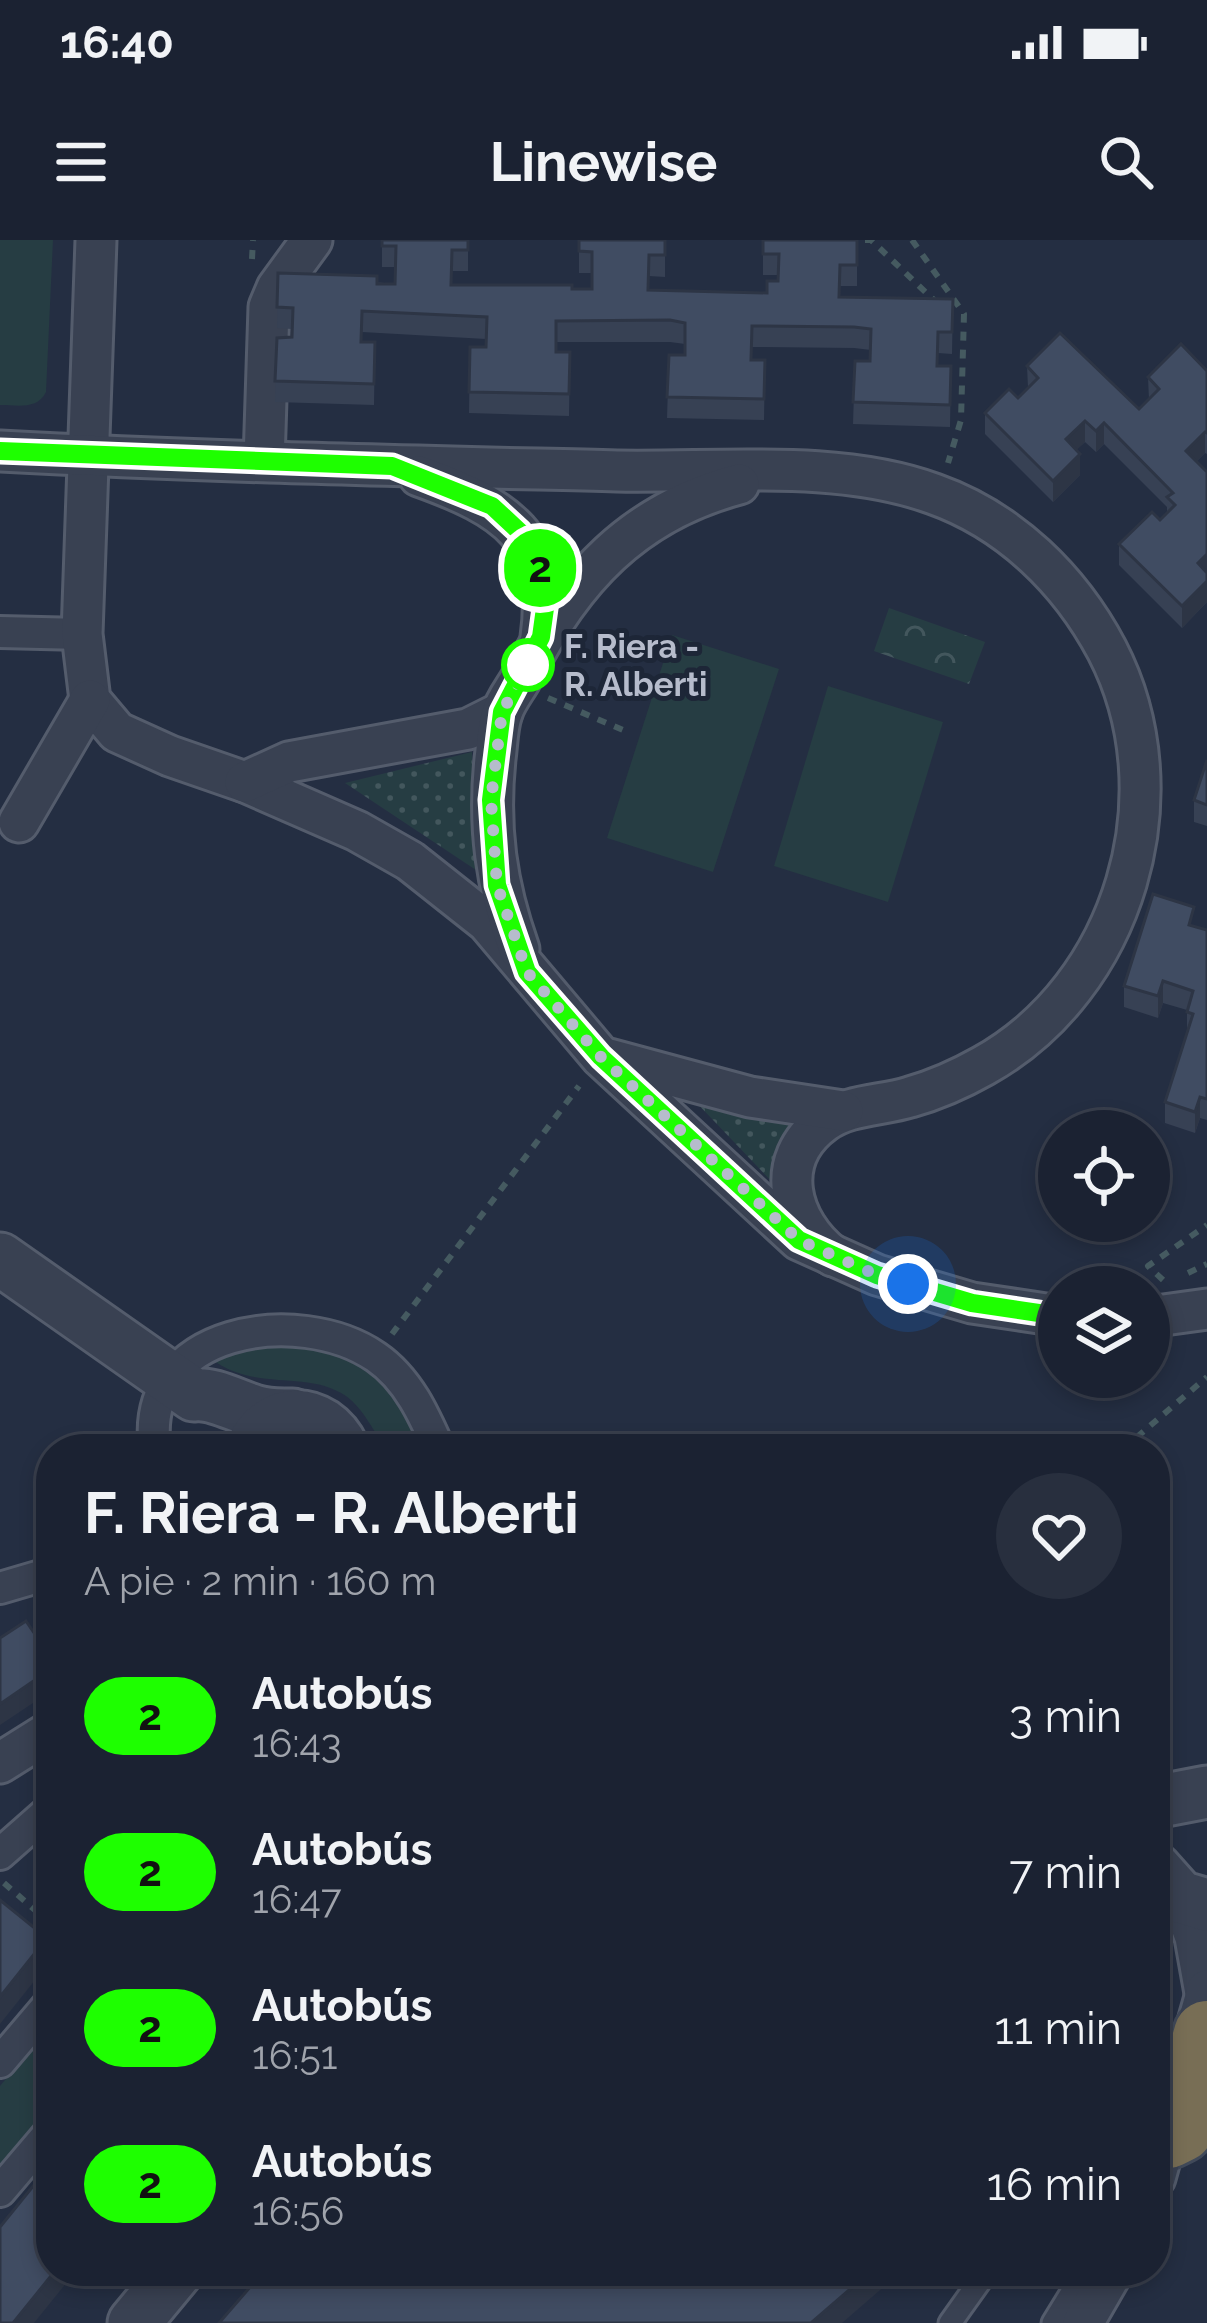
<!DOCTYPE html>
<html lang="es">
<head>
<meta charset="utf-8">
<style>
	body { margin:0; font-family:Raleway,sans-serif; background:#282f3e; color:#f1f3f6; height:100vh; display:flex; flex-direction:column; font-size:45px; white-space:nowrap }
	* { box-sizing:border-box; margin:0 }
	p { font-size:39px; color:#a0a4ac }
	.icon { flex:none; width:66px; height:66px; fill:none; stroke:currentColor; stroke-width:2; stroke-linecap:round; stroke-linejoin:round }
	.map { position:relative; flex:1; overflow:hidden }
	.sheet { position:absolute; left:36px; top:1194px; width:1134px; height:852px; display:flex; flex-direction:column; background:#1b2232; border-radius:48px; box-shadow:0 6px 18px #0003,0 0 0 3px #393f4d }
	.sheet>* { flex:none }
	.badge { padding:0 24px; border-radius:39px; font-size:42px; line-height:78px }
	.tools { position:absolute; left:1038px; top:870px; display:grid; gap:24px }
	.tools a { display:grid; place-items:center; width:132px; height:132px; border-radius:50%; background:#1b2232; box-shadow:0 6px 18px #0003,0 0 0 3px #393f4d; font-size:60px }
	.you { position:absolute; width:60px; height:60px; margin:-30px; border:9px solid #fff; border-radius:50%; background:#1a73e8; box-shadow:0 0 0 18px #1a73e833 }
	.map>.badge { position:absolute; translate:-50% -50%; box-shadow:0 0 0 6px #fff }
	.round { display:grid; place-items:center; flex:none; width:126px; height:126px; border-radius:63px; background:#282f3e }
	.overview { display:flex; align-items:center; justify-content:space-between; height:204px; padding:0 48px }
	h1 { font-size:57px; font-weight:700; line-height:90px }
	ul { padding:0; list-style:none }
	li { display:flex; align-items:center; gap:36px; height:156px; padding:0 48px }
	li div { flex:1 }
	li b { display:block; font-size:45px }
	li em { font-style:normal }
	li .badge { min-width:132px; font-weight:700; text-align:center }
	.status { display:flex; justify-content:space-between; align-items:center; height:84px; padding:0 60px; background:#1b2232; direction:ltr }
	.status svg { height:33px; fill:currentColor }
	header { display:flex; justify-content:space-between; align-items:center; height:156px; padding:0 48px; background:#1b2232; font-size:54px; font-weight:700 }
	.map>svg:first-child { display:block }
	.grass { fill:#263d43 }
	.park { fill:url(#park-crowns) }
	.garden { fill:url(#garden-dots) }
	.lines { fill:none; stroke-linecap:round; stroke-linejoin:round }
	.service-casing { stroke:#545c6c; stroke-width:27 }
	.pedestrian-casing { stroke:#545c6c; stroke-width:36 }
	.minor-casing { stroke:#545c6c; stroke-width:45 }
	.tertiary-casing { stroke:#545c6c; stroke-width:57 }
	.motorway-casing { stroke:#404959; stroke-width:72 }
	.path { stroke:#455a60; stroke-width:6; stroke-dasharray:9 9; stroke-linecap:butt }
	.service { stroke:#394152; stroke-width:21 }
	.pedestrian { stroke:#394152; stroke-width:30 }
	.minor { stroke:#394152; stroke-width:39 }
	.tertiary { stroke:#394152; stroke-width:51 }
	.motorway { stroke:#786e55; stroke-width:66 }
	.wall { fill:#374154 }
	.shaded-wall { fill:#2d3545 }
	.building { fill:#404c62; stroke:#2d3545; stroke-width:3 }
	.line-casing { stroke:#fff; stroke-width:27 }
	.line { stroke:#1eff00; stroke-width:18 }
	.walk { stroke:#b6bccc; stroke-width:12; stroke-dasharray:0 21.6 }
	.stop-dot { fill:#fff; stroke:#1eff00; stroke-width:6 }
	.labels { text-anchor:middle; dominant-baseline:central; stroke-width:10; stroke-linejoin:round; paint-order:stroke }
	.stop-label { font-size:33px; font-weight:bold; fill:#b6bccc; stroke:#1d2637; text-anchor:start }
</style>
</head>
<body>
<div class="status"><b>16:40</b><svg viewBox="0 0 49 12"><path d="M0 12V9h3v3zM5 12V6h3v6zM10 12V3h3v9zM15 12V0h3v12zM26 1h20v11H26zM47 4h2v5h-2z"/></svg></div>
<header><svg class="icon" aria-label="menu" viewBox="0 0 24 24"><path d="M4 6h16M4 12h16M4 18h16"/></svg>Linewise<svg class="icon" aria-label="search" viewBox="0 0 24 24"><circle cx="10" cy="10" r="6"/><path d="M15 15l6 6"/></svg></header>
<div class="map">
<svg width="1207" height="2083" viewBox="0 0 1207 2083">
	<defs>
		<pattern id="park-crowns" width="20" height="18" patternUnits="userSpaceOnUse" patternTransform="scale(3)"><rect width="20" height="18" fill="#263d43"/><path d="M2 6a3 3 0 1 1 6 0M12 15a3 3 0 1 1 6 0" fill="none" stroke="#43575d"/></pattern>
		<pattern id="garden-dots" width="8" height="8" patternUnits="userSpaceOnUse" patternTransform="scale(3)"><rect width="8" height="8" fill="#263d43"/><path d="M2 2h.1M6 6h.1" fill="none" stroke="#43575d" stroke-width="1.8" stroke-linecap="round"/></pattern>
	</defs>
	<rect width="100%" height="100%" fill="#242e42"/>
	<g class="grass">
		<path d="M0,0H53L46,152C37,170 18,165 0,165Z"/>
		<polygon points="672,395 779,429 713,632 607,598"/>
		<polygon points="828,446 943,482 888,662 774,626"/>
		<path d="M237,1104L329,1106L385,1137L428,1209H386C374,1192 363,1168 346,1156C306,1129 255,1153 210,1118Z"/>
		<polygon points="51,1785 51,1856 46,1862 51,1866 51,1875 0,1936 0,1846"/>
	</g>
	<polygon class="park" points="889,368 985,402 969,444 874,411"/>
	<g class="garden">
		<polygon points="472,512 476,630 345,543"/>
		<polygon points="693,859 795,882 773,943"/>
	</g>
	<g class="lines">
		<defs>
			<g id="service">
				<polyline points="950,2083 987,2031"/>
				<polyline points="1053,2083 1085,2031"/>
			</g>
			<g id="pedestrian">
				<polyline points="0,392 82,394"/>
				<path d="M155,1209C138,1088 299,1064 376,1117C408,1139 424,1175 439,1209"/>
				<polyline points="0,1348 51,1333"/>
				<polyline points="0,1614 51,1569"/>
				<polyline points="0,1822 51,1762"/>
				<polyline points="0,1951 51,1891"/>
			</g>
			<g id="minor">
				<polyline points="96,0 82,394 90,460 117,492 170,516 245,542 357,591 410,621 487,682 601,817 799,1000 877,1035 972,1063 1059,1076"/>
				<path d="M0,211C206,222 412,226 617,231C719,233 838,219 934,254C1010,281 1070,340 1107,410C1182,554 1125,747 983,826C960,839 935,850 910,857C881,866 849,864 824,882C772,920 789,982 833,1016"/>
				<polyline points="264,221 269,67 277,48 312,0"/>
				<path d="M419,236C505,267 555,297 541,397"/>
				<polyline points="245,542 289,522 468,489 502,472"/>
				<polyline points="19,582 90,460"/>
				<path d="M519,709C496,645 488,587 495,519C497,505 497,487 502,473C506,459 518,446 524,433C572,339 633,272 739,244"/>
				<polyline points="609,819 750,857 843,871"/>
				<polyline points="1149,1077 1207,1069"/>
				<polyline points="0,1523 51,1491"/>
				<polyline points="1180,1657 1195,1697 1205,1753"/>
				<polyline points="1189,1814 1207,1750"/>
				<polyline points="1155,1938 1172,1877"/>
				<polyline points="1083,2083 1113,2031"/>
			</g>
			<g id="tertiary">
				<path d="M0,1019L194,1155C215,1152 240,1169 262,1173C272,1175 283,1175 293,1175"/>
				<path d="M251,1209C270,1165 323,1166 343,1209"/>
				<polyline points="1155,1562 1207,1552"/>
				<polyline points="1155,1629 1180,1657 1207,1665"/>
				<polyline points="134,2083 177,2031"/>
			</g>
			<polyline id="motorway" points="1168,1895 1180,1889 1207,1794"/>
		</defs>
		<use href="#service" class="service-casing"/>
		<use href="#pedestrian" class="pedestrian-casing"/>
		<use href="#minor" class="minor-casing"/>
		<use href="#tertiary" class="tertiary-casing"/>
		<use href="#motorway" class="motorway-casing"/>
		<g class="path">
			<polyline points="865,0 871,0 938,64"/>
			<polyline points="912,0 964,74 961,180 948,223"/>
			<polyline points="252,19 253,0"/>
			<polyline points="548,458 630,493"/>
			<polyline points="1188,1033 1207,1024"/>
			<polyline points="1163,1040 1148,1026 1207,985"/>
			<polyline points="392,1094 579,846"/>
			<polyline points="1123,1209 1207,1137"/>
			<polyline points="4,1643 51,1684"/>
		</g>
		<use href="#service" class="service"/>
		<use href="#pedestrian" class="pedestrian"/>
		<use href="#minor" class="minor"/>
		<use href="#tertiary" class="tertiary"/>
		<use href="#motorway" class="motorway"/>
	</g>
	<g class="wall">
		<polygon points="382,0 468,0 468,31 452,31 452,45 592,49 592,33 579,33 579,0 665,0 665,37 649,36 649,50 767,53 778,41 778,35 763,35 763,0 857,0 857,46 840,46 840,57 953,59 952,114 938,113 938,126 951,126 950,187 853,184 855,121 870,121 871,110 854,108 752,107 751,120 765,120 764,180 667,178 669,115 685,115 685,104 670,102 556,102 556,112 570,112 569,176 469,173 470,107 486,107 486,99 362,92 361,102 375,102 374,165 275,162 277,98 292,97 292,89 277,88 278,33 395,44 395,27 382,27"/>
		<polygon points="1027,126 1139,169 1149,160 1148,137 1207,131 1207,214 1205,213 1197,221 1207,232 1207,362 1182,388 1119,325 1119,304 1160,280 1167,273 1167,267 1104,204 1096,212 1085,202 1076,210 1080,235 1053,262 985,194 985,173 1018,158 1028,148"/>
		<polygon points="1207,520 1207,586 1194,582 1194,560"/>
		<polygon points="1194,686 1207,690 1207,880 1200,878 1195,893 1165,883 1165,862 1187,793 1187,770 1163,763 1158,778 1124,767 1124,746"/>
		<polygon points="51,1591 51,1632 44,1624 44,1597"/>
	</g>
	<g class="shaded-wall">
		<polygon points="1085,181 1085,202 1066,220 1066,199"/>
		<polygon points="1104,183 1104,204 1096,212 1096,191"/>
		<polygon points="1205,192 1205,213 1186,232 1186,211"/>
		<polygon points="1080,214 1080,235 1053,262 1053,241"/>
		<polygon points="1207,314 1207,335 1198,323"/>
		<polygon points="1207,341 1207,362 1182,388 1182,366"/>
		<polygon points="1163,741 1163,763 1158,778 1158,756"/>
		<polygon points="1200,857 1200,878 1195,893 1195,872"/>
		<polygon points="51,1429 51,1451 0,1485 0,1464"/>
		<polygon points="47,1698 47,1725 0,1784 0,1757"/>
		<polygon points="55,2031 76,2031 34,2083 13,2083"/>
		<polygon points="871,2031 902,2031 842,2083 811,2083"/>
	</g>
	<g class="building">
		<polygon points="382,0 468,0 468,10 452,10 451,45 572,45 572,49 592,49 592,12 579,11 579,0 665,0 665,15 649,15 648,50 767,53 767,41 778,41 779,14 763,14 763,0 857,0 857,25 840,25 839,57 953,59 952,92 938,92 937,126 951,126 950,165 853,162 855,121 870,121 871,89 854,87 752,86 751,120 765,120 764,159 667,157 669,115 685,115 685,83 670,80 556,81 556,112 570,112 569,154 469,152 470,107 486,107 487,77 362,71 361,102 375,102 374,144 275,141 277,98 292,97 293,68 277,67 278,33 377,36 377,44 395,44 396,6 382,6"/>
		<polygon points="1060,93 1139,169 1159,149 1148,137 1181,104 1207,131 1207,193 1205,192 1186,211 1207,232 1207,314 1198,323 1207,333 1207,341 1182,366 1119,304 1152,272 1160,280 1175,265 1167,257 1173,253 1104,183 1096,191 1085,181 1066,199 1080,214 1053,241 985,173 1009,149 1018,158 1038,138 1027,126"/>
		<polygon points="1207,520 1207,565 1194,560"/>
		<polygon points="1153,654 1194,667 1189,685 1207,690 1207,859 1200,857 1195,872 1165,862 1193,774 1187,772 1193,751 1163,741 1158,756 1124,746"/>
		<polygon points="26,1381 51,1418 51,1429 0,1464 0,1398"/>
		<polygon points="51,1591 51,1605 44,1597"/>
		<polygon points="0,1660 47,1698 0,1757"/>
		<polygon points="51,1924 51,2031 55,2031 13,2083 0,2083 0,1987"/>
		<polygon points="264,2031 871,2031 811,2083 219,2083"/>
	</g>
	<g class="lines">
		<defs>
			<polyline id="line" points="0,211 392,226 492,266 520,292 539,324 546,361 541,397 502,472 491,560 497,645 527,732 601,817 799,1000 877,1035 908,1044 972,1063 1059,1076"/>
		</defs>
		<use href="#line" class="line-casing"/>
		<use href="#line" class="line"/>
		<polyline class="walk" points="528,425 502,472 491,560 497,645 527,732 601,817 799,1000 877,1035 908,1044"/>
	</g>
	<circle class="stop-dot" cx="528" cy="425" r="24"/>
	<g class="labels">
		<g class="stop-label">
			<text x="564" y="406">F. Riera -<tspan x="564" dy="38">R. Alberti</tspan></text>
		</g>
	</g>
</svg>
<div class="tools">
<a><svg class="icon" aria-label="locate" viewBox="0 0 24 24"><circle cx="12" cy="12" r="6"/><path d="M12 2v4M12 18v4M2 12h4M18 12h4"/></svg></a>
<a><svg class="icon" aria-label="layers" viewBox="0 0 24 24"><path d="M12 4l9 5-9 5-9-5zM3 14l9 5 9-5"/></svg></a>
</div>
<div class="you" style="left:908px;top:1044px"></div>
<b class="badge" style="left:540px;top:328px;background:#1eff00;color:#111">2</b>
<section class="sheet">
<div class="overview"><div><h1>F. Riera - R. Alberti</h1><p>A pie · 2 min · 160 m</p></div><a class="round"><svg class="icon" aria-label="heart" viewBox="0 0 24 24"><path d="M12 20l-8-8c-3-5 5-10 8-4 3-6 11-1 8 4z"/></svg></a></div>
<ul>
<li><span class="badge" style="background:#1eff00;color:#111">2</span><div><b>Autobús</b><p>16:43</p></div><em>3 min</em></li>
<li><span class="badge" style="background:#1eff00;color:#111">2</span><div><b>Autobús</b><p>16:47</p></div><em>7 min</em></li>
<li><span class="badge" style="background:#1eff00;color:#111">2</span><div><b>Autobús</b><p>16:51</p></div><em>11 min</em></li>
<li><span class="badge" style="background:#1eff00;color:#111">2</span><div><b>Autobús</b><p>16:56</p></div><em>16 min</em></li>
</ul>
</section>
</div>
</body>
</html>
